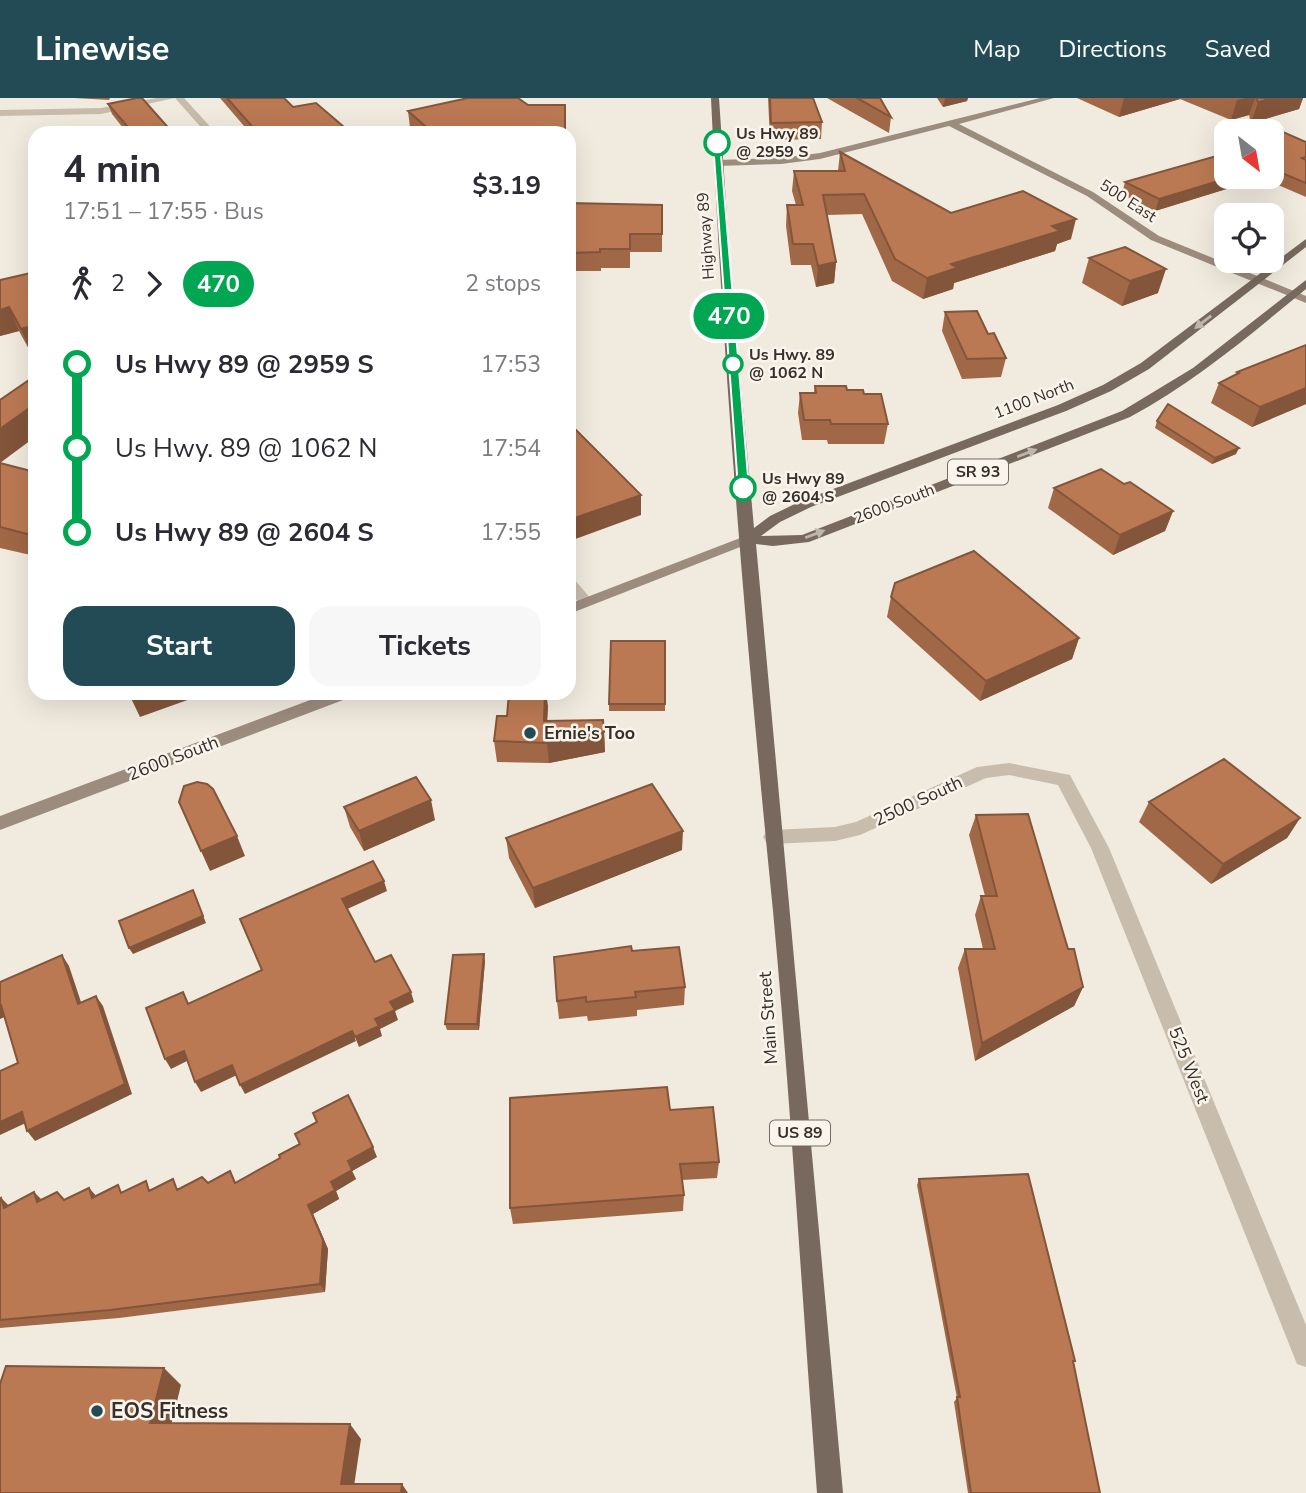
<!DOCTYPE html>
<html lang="en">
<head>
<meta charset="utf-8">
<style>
	body { margin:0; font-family:"Nunito Sans",sans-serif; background:#f7f7f7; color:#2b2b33; height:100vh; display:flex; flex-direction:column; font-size:26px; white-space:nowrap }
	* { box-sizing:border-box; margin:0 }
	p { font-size:23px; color:#7c7c81 }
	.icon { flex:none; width:38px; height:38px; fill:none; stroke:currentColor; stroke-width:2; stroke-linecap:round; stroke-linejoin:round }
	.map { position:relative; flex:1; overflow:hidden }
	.sheet { position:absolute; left:28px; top:28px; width:548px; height:574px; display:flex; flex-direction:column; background:#fff; border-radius:21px; box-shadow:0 7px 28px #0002 }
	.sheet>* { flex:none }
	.badge { padding:0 14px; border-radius:23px; font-size:24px; line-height:46px }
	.needle { width:46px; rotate:149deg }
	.buttons { position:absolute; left:1214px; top:21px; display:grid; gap:14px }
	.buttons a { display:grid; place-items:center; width:70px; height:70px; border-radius:14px; background:#fff; box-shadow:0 7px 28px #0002; font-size:35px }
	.map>.badge { position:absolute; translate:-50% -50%; box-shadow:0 0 0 4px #fff }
	.legs { display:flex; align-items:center; gap:10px; height:77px; padding:0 35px; font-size:23px }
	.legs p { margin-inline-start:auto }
	.head { display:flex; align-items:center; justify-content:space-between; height:119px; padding:0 35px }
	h1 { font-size:38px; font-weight:700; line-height:52px }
	.button { display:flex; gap:14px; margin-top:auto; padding:14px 35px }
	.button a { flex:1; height:80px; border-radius:21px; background:#234b55; color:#fff; font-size:28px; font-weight:700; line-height:80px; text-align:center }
	.button a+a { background:#f7f7f7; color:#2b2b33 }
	ul { padding:0 35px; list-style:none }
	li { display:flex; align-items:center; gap:24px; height:84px; font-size:26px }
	li i { display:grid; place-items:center; width:10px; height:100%; margin:0 9px; background:currentColor }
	li i::after { content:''; width:18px; height:18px; margin:-9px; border:5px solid; border-radius:50%; background:#fff }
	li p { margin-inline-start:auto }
	li:first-child i { background:linear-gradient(#0000 50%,currentColor 0) }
	li:last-child i { background:linear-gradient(currentColor 50%,#0000 0) }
	header { display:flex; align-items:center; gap:42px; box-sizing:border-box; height:98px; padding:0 35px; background:#234b55; color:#fff }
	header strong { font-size:33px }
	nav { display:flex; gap:38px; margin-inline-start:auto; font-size:24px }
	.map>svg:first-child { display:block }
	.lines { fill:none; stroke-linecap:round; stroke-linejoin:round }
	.street { fill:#c8bcac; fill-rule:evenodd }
	.secondary { fill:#9c8c7e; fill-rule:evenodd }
	.primary { fill:#77695d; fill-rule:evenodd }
	.wall { fill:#a16847 }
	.shaded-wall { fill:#83553a }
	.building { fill:#bb7953; stroke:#83553a; stroke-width:2 }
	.oneway { fill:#beb5ac }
	.line-1 { fill:#00a651; stroke:#fff; stroke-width:2 }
	.stop-1-dot { fill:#fff; stroke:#00a651; stroke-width:3.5 }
	.poi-dot { fill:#234b55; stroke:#f9f4ec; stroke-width:2.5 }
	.labels { text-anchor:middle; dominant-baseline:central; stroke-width:5; stroke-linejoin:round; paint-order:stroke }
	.far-stop-label { font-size:16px; font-weight:bold; fill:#37302a; stroke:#f9f4ec; text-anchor:start }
	.far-street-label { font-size:16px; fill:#37302a; stroke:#f9f4ec }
	.shield { fill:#f9f4ec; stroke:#716b64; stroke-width:2 }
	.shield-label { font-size:16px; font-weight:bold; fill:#37302a }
	.poi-label { font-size:18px; font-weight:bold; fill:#37302a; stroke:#f9f4ec; text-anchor:start }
	.street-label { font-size:18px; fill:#37302a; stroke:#f9f4ec }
	.near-poi-label { font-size:21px; font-weight:bold; fill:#37302a; stroke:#f9f4ec; text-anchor:start }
</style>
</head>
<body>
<header>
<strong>Linewise</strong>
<nav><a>Map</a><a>Directions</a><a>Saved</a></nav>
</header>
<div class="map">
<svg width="1306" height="1395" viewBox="0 0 1306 1395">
	<rect width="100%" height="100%" fill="#f1ebdf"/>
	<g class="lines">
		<g class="street">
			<polygon points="157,0 184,0 216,35 206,35 175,0 101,16 0,18 0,12 101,10"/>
			<polygon points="569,479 574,481 591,501 594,504 591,507 581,507 569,493"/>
			<polygon points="1009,665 1070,677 1109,750 1306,1227 1306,1269 1297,1266 1091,750 1058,687 1009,677 986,680 860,737 835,743 772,746 766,744 763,739 766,734 772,732 835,729 856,724 977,669"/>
		</g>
		<g class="secondary">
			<polygon points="1040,0 1054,0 959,26 1093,94 1159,138 1306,198 1306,205 1151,142 1087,98 949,28 820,61 781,66 718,68 713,65 718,62 781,60 820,55"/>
			<polygon points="748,437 755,441 753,444 569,516 569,506"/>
			<polygon points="329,595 353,595 351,599 0,732 0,718"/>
		</g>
		<path class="primary" d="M711,0H719L730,164L754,430L770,418L801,403L1058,307L1103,287L1141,265L1306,141V149L1149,271L1111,293L1066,313L811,409L780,424L761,438L802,437L1122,313L1193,270L1306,182V191C1250,237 1195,284 1130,319L809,444L773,448L756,446L843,1395H817C802,1201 791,1007 773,813C746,543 723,271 711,0Z"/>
	</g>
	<g class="wall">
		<polygon points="74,0 110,0 109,2"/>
		<polygon points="220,0 284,0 293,9 351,35 250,35"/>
		<polygon points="768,0 813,0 822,24 821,41 770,42"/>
		<polygon points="827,0 880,0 891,19 889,35"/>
		<polygon points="937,0 968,0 967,3 943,9"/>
		<polygon points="1077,0 1303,0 1299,11 1251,25 1249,17 1231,22 1180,1 1119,19"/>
		<polygon points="108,6 173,35 127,35 112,16"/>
		<polygon points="528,7 566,24 566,35 416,35 410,30 408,13"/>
		<polygon points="1258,23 1306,44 1306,99 1262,80 1155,113 1122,96 1125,84 1227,79 1272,79 1272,33 1254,33"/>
		<polygon points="840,54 951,115 1071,141 1057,146 1055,153 954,185 953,191 923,201 892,183 862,116 827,117 836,164 834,185 816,189 811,167 791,167 786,128 787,107 796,107 792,93 794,73 838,73"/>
		<polygon points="569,105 662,107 662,154 630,154 630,170 601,170 601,173 569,173"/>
		<polygon points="1089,160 1158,195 1122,208 1082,185"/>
		<polygon points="35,174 35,254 31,255 19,233 0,238 0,182"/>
		<polygon points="945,214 988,236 1006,260 1001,279 962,281 942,233"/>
		<polygon points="1306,247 1306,306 1252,329 1211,305 1219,285 1236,277 1237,274"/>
		<polygon points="815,288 847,292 864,296 888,326 884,346 828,346 827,342 802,342 798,315 800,295 814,295"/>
		<polygon points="1157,323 1236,356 1212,366 1155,330"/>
		<polygon points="0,365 35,374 35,458 0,450"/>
		<polygon points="1124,386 1173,413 1165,433 1113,457 1048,410 1054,390"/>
		<polygon points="891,499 1079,540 1072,561 980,603 887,519"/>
		<polygon points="665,543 665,613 609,613 609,606"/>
		<polygon points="548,608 547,623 604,634 605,654 549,665 497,664 494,643 507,618"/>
		<polygon points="1149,704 1300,720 1287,740 1211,786 1139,724"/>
		<polygon points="344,709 435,722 364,753 350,729"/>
		<polygon points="976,717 1068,851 1083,889 1074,908 975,963 958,870 965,851 983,851 975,817 981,798 985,798 969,737"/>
		<polygon points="506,740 682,752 535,810 509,760"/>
		<polygon points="632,853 685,889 684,907 637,912 637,918 588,923 587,918 559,921 557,903"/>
		<polygon points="485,863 479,932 447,932 445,926"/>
		<polygon points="670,1012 719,1064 717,1080 682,1082 684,1097 683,1113 513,1126 510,1110"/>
		<polygon points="377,1059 352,1073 356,1081 336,1093 339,1101 313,1116 328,1151 325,1194 119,1220 0,1230 0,1101 1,1100 8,1107 65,1102 89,1090 96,1098 152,1091 180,1090 208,1085 236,1084"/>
		<polygon points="919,1081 1075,1263 1073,1265 1100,1395 968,1395 954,1304 957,1300 917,1087"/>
	</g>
	<g class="shaded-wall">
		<polygon points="945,0 968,0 967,3 943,9"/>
		<polygon points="1124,0 1181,0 1180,1 1119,19"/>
		<polygon points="1245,0 1255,0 1249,17 1231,22 1237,2"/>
		<polygon points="1273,0 1303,0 1299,11 1251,25 1258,4"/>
		<polygon points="565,7 566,35 537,35"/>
		<polygon points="1232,79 1262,79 1262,80 1155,113 1159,101"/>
		<polygon points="1076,121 1071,141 1057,146 1055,153 954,185 953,191 923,201 927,180 951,166 1052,128"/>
		<polygon points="836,164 834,185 816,189 818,168"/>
		<polygon points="1166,171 1158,195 1122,208 1130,183"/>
		<polygon points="9,209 19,233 0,238 0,212"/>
		<polygon points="35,227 35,254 31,255 21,231"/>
		<polygon points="35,271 35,285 30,272"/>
		<polygon points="1306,290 1306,306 1252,329 1260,309"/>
		<polygon points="35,306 35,339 0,365 0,331"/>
		<polygon points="1239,350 1236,356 1212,366 1215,360"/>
		<polygon points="641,397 641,417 570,443 569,422"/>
		<polygon points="1173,413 1165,433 1113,457 1120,437"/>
		<polygon points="1079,540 1072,561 980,603 986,583"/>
		<polygon points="132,595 207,595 140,619 129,596"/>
		<polygon points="545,595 546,595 548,608 546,643 544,623"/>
		<polygon points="604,634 605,654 549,665 547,645"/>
		<polygon points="431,702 435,722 364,753 359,733"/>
		<polygon points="1300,720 1287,740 1211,786 1223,766"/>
		<polygon points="683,733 682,752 535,810 533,790"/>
		<polygon points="237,738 245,758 210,773 201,753"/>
		<polygon points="384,783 387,793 345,812 342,801"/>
		<polygon points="193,792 206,825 133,856 129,850"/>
		<polygon points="484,856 485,863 479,932 477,926"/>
		<polygon points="62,857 69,868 85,916 78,906"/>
		<polygon points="1083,889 1074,908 975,963 982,945"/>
		<polygon points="411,894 414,904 395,913 398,922 380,931 382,938 359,949 355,939 375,921 390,904"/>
		<polygon points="96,898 103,908 132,996 35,1043 27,1033"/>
		<polygon points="0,907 1,907 9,917 0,921"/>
		<polygon points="352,933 356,943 245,996 240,987"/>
		<polygon points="184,953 189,962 171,971 165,961"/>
		<polygon points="232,967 237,977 201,994 195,984"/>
		<polygon points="22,1014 30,1023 0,1037 0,1024"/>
		<polygon points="373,1049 377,1059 352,1073 356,1081 336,1093 339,1101 313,1116 328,1151 325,1194 320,1186 308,1107 331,1084 348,1063"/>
		<polygon points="89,1090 97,1099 92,1100"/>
		<polygon points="34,1094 43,1103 37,1104"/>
		<polygon points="1,1100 10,1109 4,1110"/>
		<polygon points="164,1270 181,1287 168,1340 150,1325"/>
		<polygon points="350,1326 361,1341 353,1395 341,1386"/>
		<polygon points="402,1386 408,1395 401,1395"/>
	</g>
	<g class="building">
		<polygon points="137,0 142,0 173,35 133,35 108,6"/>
		<polygon points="227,0 284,0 293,9 316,5 351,35 258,35"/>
		<polygon points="468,0 518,0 528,7 565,7 565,32 537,35 433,35 408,13"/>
		<polygon points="770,0 813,0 822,24 771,25"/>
		<polygon points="857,0 880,0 891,19"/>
		<polygon points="1256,0 1273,0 1258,4"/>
		<polygon points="1258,23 1306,44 1306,59 1302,60 1306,62 1306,85 1272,71 1272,33 1261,33"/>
		<polygon points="840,54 951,115 1023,93 1076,121 1052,128 1060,133 951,166 957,170 927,180 895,161 864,96 823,97 836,164 818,168 813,146 793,146 787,107 803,107 794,73 845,73"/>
		<polygon points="1227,55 1227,79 1232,79 1159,101 1125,84"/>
		<polygon points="569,105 662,107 662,136 630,136 630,151 600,151 600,154 569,155"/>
		<polygon points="1125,149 1166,171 1130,183 1089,160"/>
		<polygon points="35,174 35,227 21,231 9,209 0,212 0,182"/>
		<polygon points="977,213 988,236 994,235 1006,260 967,261 945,214"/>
		<polygon points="1306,247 1306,290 1260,309 1219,285 1239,275 1237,274"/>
		<polygon points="35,264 35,271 30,272"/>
		<polygon points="35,278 35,306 0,331 0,302"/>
		<polygon points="815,288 846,288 847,292 863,292 864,296 881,296 888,326 831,326 830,322 804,322 800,295 816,295"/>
		<polygon points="1168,306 1239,350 1215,360 1157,323"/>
		<polygon points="569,325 641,397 569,422"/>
		<polygon points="0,365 35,374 35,438 0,429"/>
		<polygon points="1101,371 1124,386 1130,384 1173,413 1120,437 1054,390"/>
		<polygon points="974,453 1079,540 986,583 891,499 895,485"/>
		<polygon points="611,543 665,543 665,606 609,606"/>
		<polygon points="509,595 545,595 544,623 603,622 604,634 547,645 494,643 497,618 507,618"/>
		<polygon points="1224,661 1300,720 1223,766 1149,704"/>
		<polygon points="416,679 431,702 359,733 344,709"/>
		<polygon points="197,684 207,686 213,691 237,738 201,753 179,704 184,688"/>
		<polygon points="652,686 683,733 533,790 506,740"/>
		<polygon points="1028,716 1068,851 1074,851 1083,889 982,945 965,851 995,851 981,798 997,798 976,717"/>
		<polygon points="373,763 384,783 342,801 375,864 391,857 411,894 390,904 395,912 375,921 379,928 355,939 352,933 240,987 232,967 195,984 184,953 165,961 146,910 183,894 188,906 262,872 240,821"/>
		<polygon points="193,792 203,818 129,850 119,823"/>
		<polygon points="631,848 632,853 679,849 685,889 635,894 636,899 586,904 586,899 557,903 554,859"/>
		<polygon points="484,856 477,926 445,926 453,857"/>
		<polygon points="62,857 78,906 96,898 125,986 27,1033 22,1014 0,1024 0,973 18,965 1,907 0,907 0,884"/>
		<polygon points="667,989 670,1012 713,1009 719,1064 680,1066 684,1097 510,1110 510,1000"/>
		<polygon points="348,997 373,1049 348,1063 352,1072 331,1084 335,1092 308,1107 323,1142 320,1186 110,1212 0,1222 0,1101 1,1100 4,1110 34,1094 37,1104 57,1094 64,1102 89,1090 92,1100 118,1087 121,1095 146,1083 149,1093 173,1081 177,1092 202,1079 208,1085 230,1073 235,1085 280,1060 279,1057 300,1046 295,1036 317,1024 313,1015"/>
		<polygon points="1028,1076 1075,1263 1073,1263 1100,1395 971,1395 957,1299 960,1299 919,1081"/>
		<polygon points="6,1268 164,1270 150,1325 350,1326 341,1386 402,1386 401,1395 0,1395 0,1286"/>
	</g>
	<defs><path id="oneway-solid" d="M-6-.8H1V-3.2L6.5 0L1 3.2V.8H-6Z" transform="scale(1.75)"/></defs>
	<g class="oneway">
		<use href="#oneway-solid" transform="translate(1203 224) rotate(142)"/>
		<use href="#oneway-solid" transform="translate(1027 355) rotate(-21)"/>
		<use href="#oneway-solid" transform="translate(815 436) rotate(-21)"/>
	</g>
	<polygon class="line-1" points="717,42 720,45 749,390 743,393 738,390 713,45"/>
	<g class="stop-1-dot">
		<circle cx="717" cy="45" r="12"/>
		<circle cx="733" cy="266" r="9"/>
		<circle cx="743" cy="390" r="12"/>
	</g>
	<g class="poi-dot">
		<circle cx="530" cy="635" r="7"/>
		<circle cx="97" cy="1313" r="7"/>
	</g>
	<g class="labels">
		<g class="far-stop-label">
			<text x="736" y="36">Us Hwy 89<tspan x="736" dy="18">@ 2959 S</tspan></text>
			<text x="749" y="257">Us Hwy. 89<tspan x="749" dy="18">@ 1062 N</tspan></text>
			<text x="762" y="381">Us Hwy 89<tspan x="762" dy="18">@ 2604 S</tspan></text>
		</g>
		<g class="far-street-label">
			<text transform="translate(1128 103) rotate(33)">500 East</text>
			<text transform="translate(706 138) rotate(-94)">Highway 89</text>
			<text transform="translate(1034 301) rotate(-21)">1100 North</text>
			<text transform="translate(894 406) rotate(-21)">2600 South</text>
		</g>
		<g class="shield">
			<rect x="948" y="361.5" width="60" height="25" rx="5"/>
			<rect x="770" y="1022.5" width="60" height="25" rx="5"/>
		</g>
		<g class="shield-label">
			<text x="978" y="374">SR 93</text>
			<text x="800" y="1035">US 89</text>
		</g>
		<g class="poi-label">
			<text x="544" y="635">Ernie's Too</text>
		</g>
		<g class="street-label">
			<text transform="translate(173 660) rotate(-21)">2600 South</text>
			<text transform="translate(918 703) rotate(-25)">2500 South</text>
			<text transform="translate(768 920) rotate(-94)">Main Street</text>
			<text transform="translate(1189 967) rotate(68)">525 West</text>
		</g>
		<g class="near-poi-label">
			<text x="111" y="1313">EOS Fitness</text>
		</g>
	</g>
</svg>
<div class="buttons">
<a><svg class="needle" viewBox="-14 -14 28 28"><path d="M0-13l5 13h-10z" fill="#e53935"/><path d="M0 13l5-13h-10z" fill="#7c7c81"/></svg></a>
<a><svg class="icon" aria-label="locate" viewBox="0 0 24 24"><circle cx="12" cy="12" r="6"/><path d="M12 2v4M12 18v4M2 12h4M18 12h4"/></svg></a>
</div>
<b class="badge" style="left:729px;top:218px;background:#00a651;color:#fff">470</b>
<section class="sheet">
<div class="head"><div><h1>4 min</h1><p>17:51 – 17:55 · Bus</p></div><b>$3.19</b></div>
<div class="legs"><svg class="icon" aria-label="walk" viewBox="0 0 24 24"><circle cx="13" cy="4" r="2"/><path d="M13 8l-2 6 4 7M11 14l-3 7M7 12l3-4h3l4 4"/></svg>2<svg class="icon" aria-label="forward" viewBox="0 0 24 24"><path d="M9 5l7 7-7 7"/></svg><b class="badge" style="background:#00a651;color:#fff">470</b><p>2 stops</p></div>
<ul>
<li><i style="color:#00a651"></i><b>Us Hwy 89 @ 2959 S</b><p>17:53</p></li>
<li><i style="color:#00a651"></i><span>Us Hwy. 89 @ 1062 N</span><p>17:54</p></li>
<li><i style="color:#00a651"></i><b>Us Hwy 89 @ 2604 S</b><p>17:55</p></li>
</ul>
<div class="button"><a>Start</a><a>Tickets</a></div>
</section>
</div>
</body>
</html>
